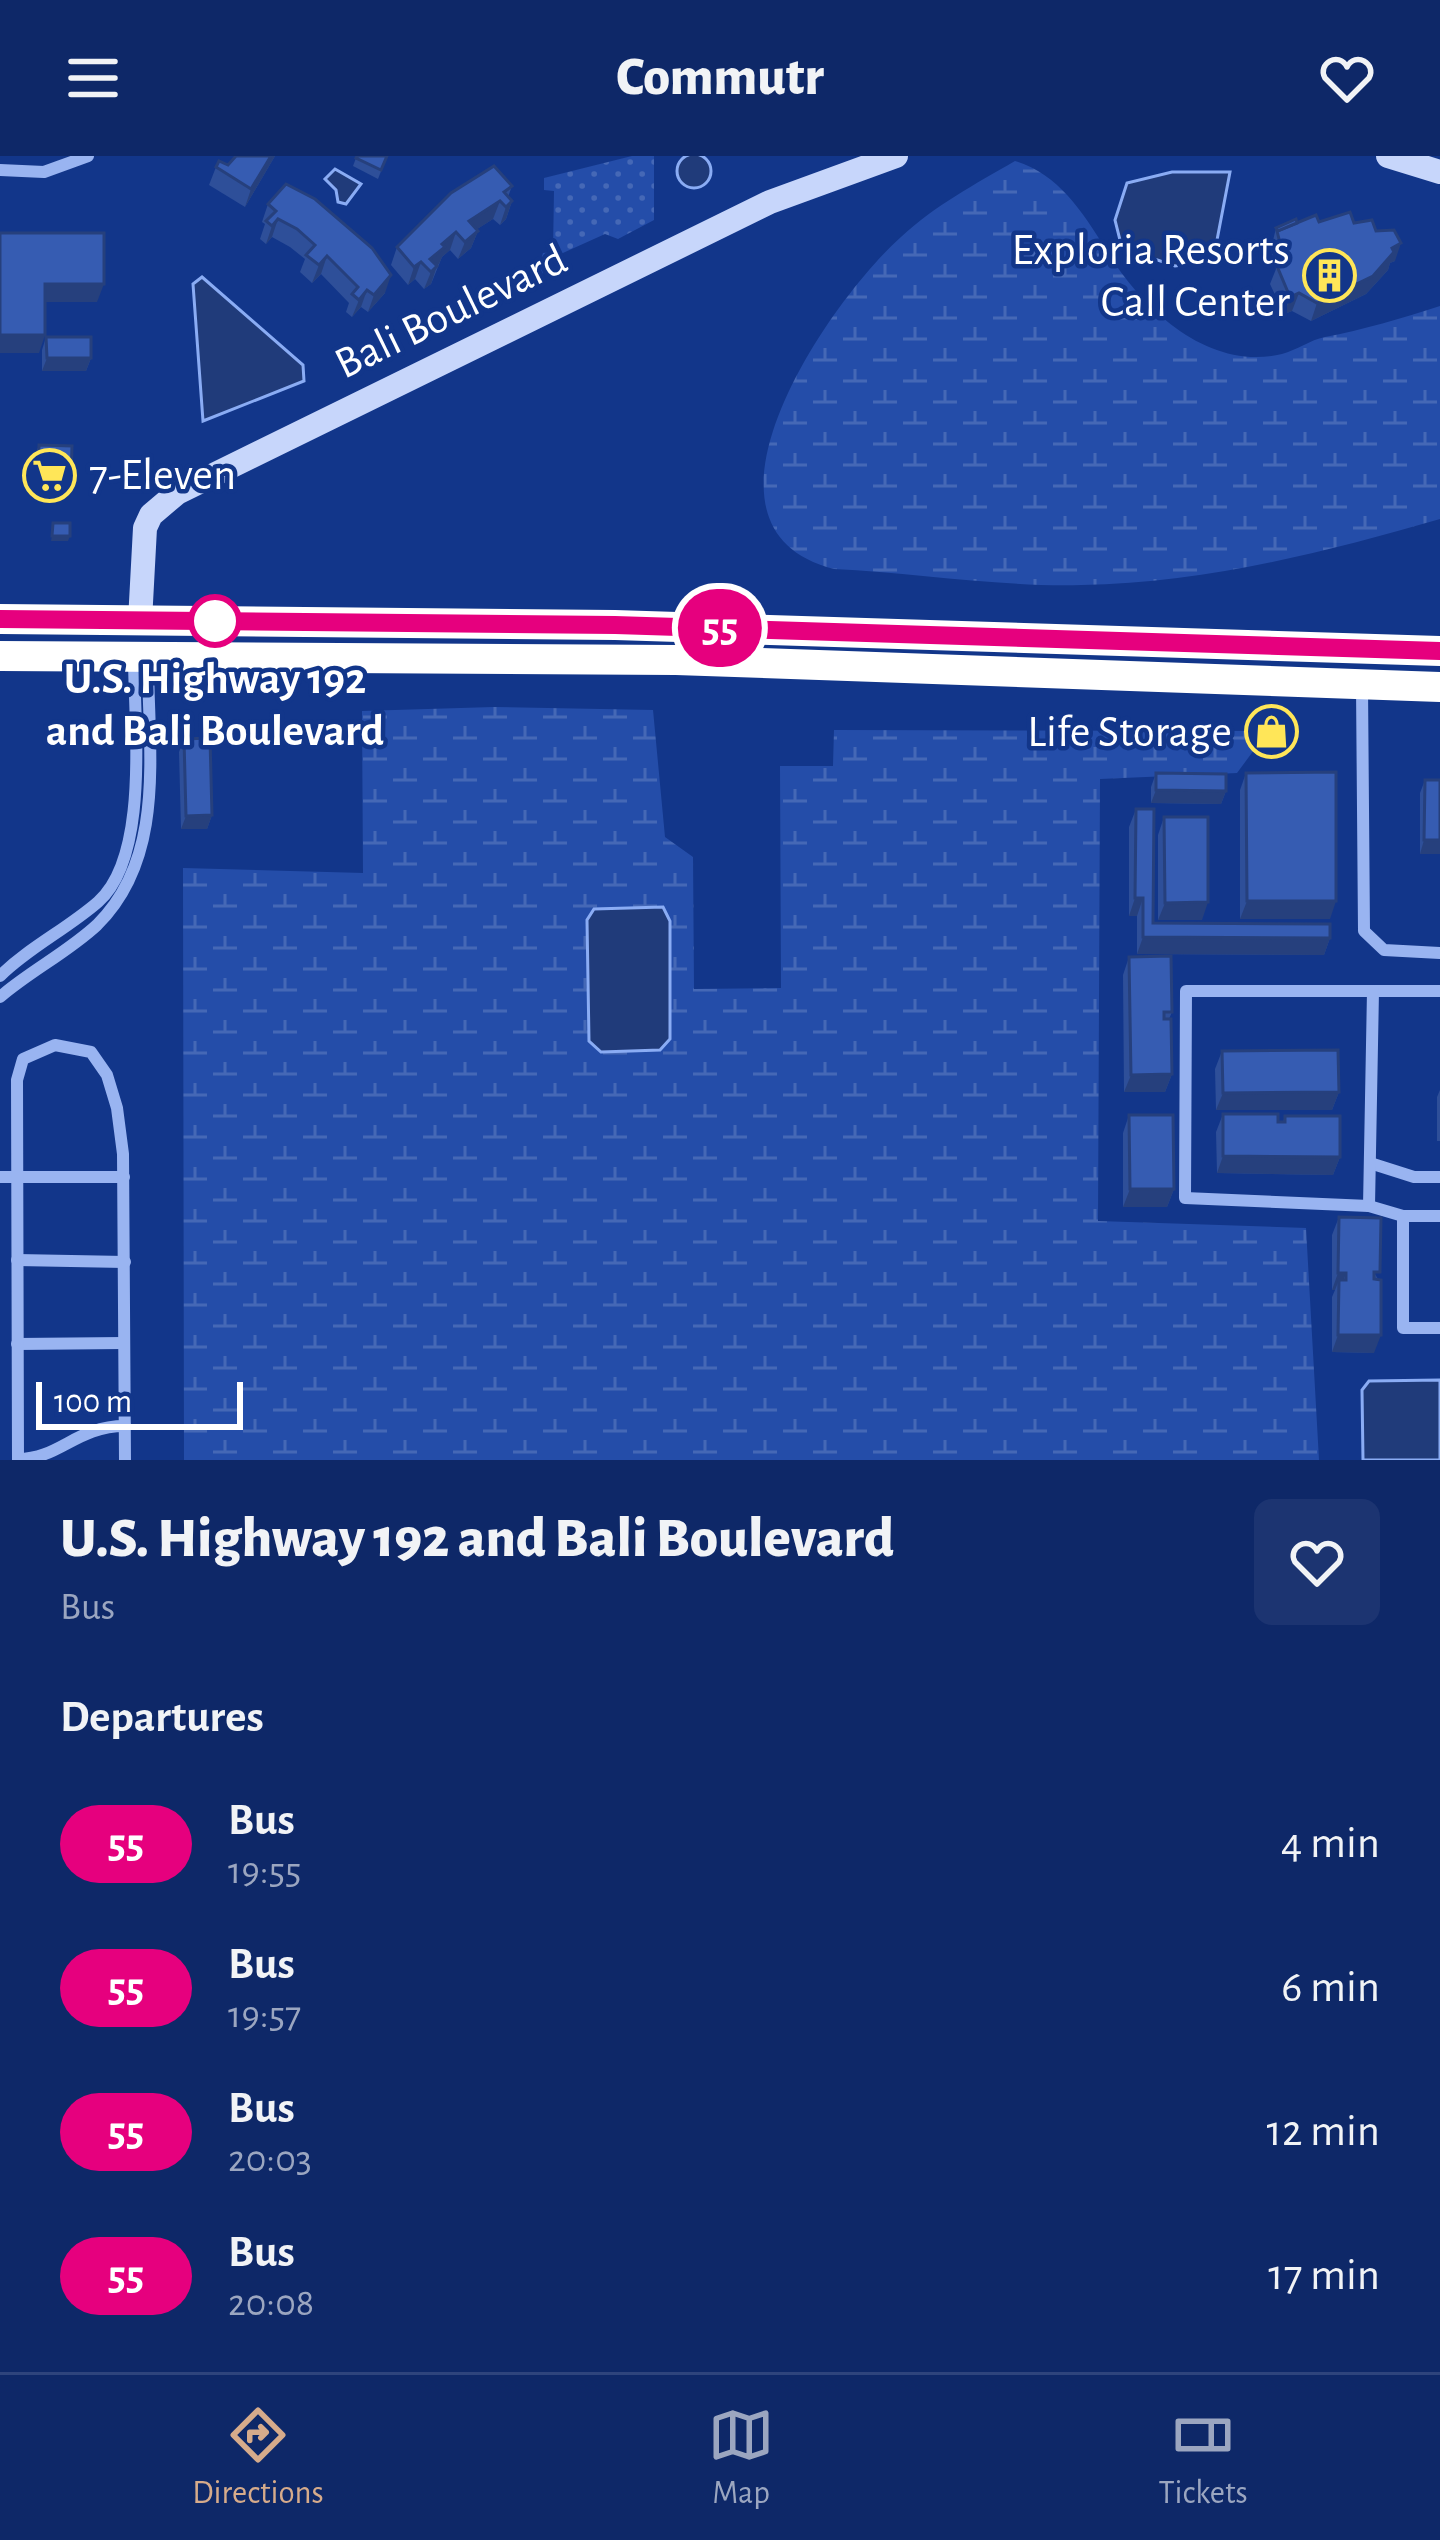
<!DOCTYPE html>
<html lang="en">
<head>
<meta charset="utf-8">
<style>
	body { margin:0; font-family:"Alegreya Sans",sans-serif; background:#1c3471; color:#f1f3f6; height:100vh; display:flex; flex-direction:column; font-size:45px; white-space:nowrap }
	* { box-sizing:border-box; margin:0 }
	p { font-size:39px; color:#9ba6c0 }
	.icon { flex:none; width:66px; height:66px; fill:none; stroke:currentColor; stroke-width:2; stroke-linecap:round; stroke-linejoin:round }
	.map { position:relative; height:1304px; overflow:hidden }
	.drawer { display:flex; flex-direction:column; background:#0e2868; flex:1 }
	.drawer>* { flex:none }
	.badge { padding:0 24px; border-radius:39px; font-size:42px; line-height:78px }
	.scale { position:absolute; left:36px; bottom:30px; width:207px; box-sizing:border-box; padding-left:12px; border:6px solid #fff; border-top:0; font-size:33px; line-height:42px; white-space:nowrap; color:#fff; -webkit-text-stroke:9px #12368a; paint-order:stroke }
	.map>.badge { position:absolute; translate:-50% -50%; box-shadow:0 0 0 6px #fff }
	h2 { padding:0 60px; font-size:45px; line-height:108px }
	.round { display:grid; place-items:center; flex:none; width:126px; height:126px; border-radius:18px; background:#1c3471 }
	.overview { display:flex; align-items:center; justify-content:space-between; height:204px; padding:0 60px }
	h1 { font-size:57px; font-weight:800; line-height:90px }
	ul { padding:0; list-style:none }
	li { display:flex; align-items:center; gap:36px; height:144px; padding:0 60px }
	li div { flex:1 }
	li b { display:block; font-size:45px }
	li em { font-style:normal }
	li .badge { min-width:132px; font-weight:700; text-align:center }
	header { display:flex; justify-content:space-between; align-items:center; height:156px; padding:0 60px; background:#0e2868; font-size:54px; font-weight:800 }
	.tab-bar { display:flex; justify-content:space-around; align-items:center; height:168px; border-top:3px solid #2e447c; background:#0e2868; font-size:33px; color:#9ba6c0 }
	.tab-bar a { display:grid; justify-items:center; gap:6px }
	.tab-bar .current { color:#d6ab8b }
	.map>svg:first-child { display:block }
	.grass { fill:url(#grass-dots) }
	.wetland { fill:url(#wetland-marsh); fill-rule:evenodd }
	.water { fill:#203b7a; stroke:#8aacf4; stroke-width:3 }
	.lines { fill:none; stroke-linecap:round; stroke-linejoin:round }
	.street { stroke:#99b4f1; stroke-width:12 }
	.secondary { stroke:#c7d6fb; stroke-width:24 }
	.highway { stroke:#fff; stroke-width:30 }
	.wall { fill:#2e4f99 }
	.shaded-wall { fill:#26407d }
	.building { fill:#365cb2; stroke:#26407d; stroke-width:3 }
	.line-casing { stroke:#fff; stroke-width:27 }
	.line { stroke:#e6007e; stroke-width:18 }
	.stop-dot { fill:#fff; stroke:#e6007e; stroke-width:6 }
	.labels { text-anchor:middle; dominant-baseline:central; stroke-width:9; stroke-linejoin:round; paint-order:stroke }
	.poi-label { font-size:45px; fill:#fff; stroke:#12368a; text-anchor:end }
	.street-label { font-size:45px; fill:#fff; stroke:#12368a }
	.stop-label { font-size:45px; font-weight:bold; fill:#fff; stroke:#12368a }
</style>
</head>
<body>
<header><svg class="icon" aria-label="menu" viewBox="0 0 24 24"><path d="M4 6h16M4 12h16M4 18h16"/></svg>Commutr<svg class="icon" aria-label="heart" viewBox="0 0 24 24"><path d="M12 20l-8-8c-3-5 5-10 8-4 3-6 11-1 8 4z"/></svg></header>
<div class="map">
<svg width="1440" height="1304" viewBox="0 0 1440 1304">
	<defs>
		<pattern id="grass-dots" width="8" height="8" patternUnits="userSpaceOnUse" patternTransform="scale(3)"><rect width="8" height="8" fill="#244da9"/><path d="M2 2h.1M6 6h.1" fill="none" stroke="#4568b6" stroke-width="1.8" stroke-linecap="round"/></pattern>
		<pattern id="wetland-marsh" width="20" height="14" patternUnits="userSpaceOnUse" patternTransform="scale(3)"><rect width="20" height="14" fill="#244da9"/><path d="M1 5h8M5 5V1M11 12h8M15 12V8" fill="none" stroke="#4568b6"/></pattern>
	</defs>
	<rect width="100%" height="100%" fill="#12368a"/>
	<polygon class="grass" points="632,0 654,0 654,64 618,83 605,78 554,101 542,119 537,116 543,97 553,96 554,35 544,34 544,22"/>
	<g class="wetland">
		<path d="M1015,5C1058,18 1082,55 1105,92C1140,151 1207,216 1282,198C1297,194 1310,184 1325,181C1362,174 1403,162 1440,150V363C1322,397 1204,427 1081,429C1002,431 915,417 834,413C673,372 829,145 901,81C937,48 974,29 1015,5Z"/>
		<path d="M494,551L653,554L665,681L693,701L694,833L781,832L780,610H833L834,574L1268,575L1237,617L1100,623L1098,1065L1306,1072L1319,1304H184L183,712L363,717L362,555ZM670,765V883L660,894Z"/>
	</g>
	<g class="water">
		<circle cx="694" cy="15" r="17"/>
		<polygon points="335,13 361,28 346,48 338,46 336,34 325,23"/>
		<polygon points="1172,16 1230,16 1213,105 1175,110 1122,92 1115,64 1127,27"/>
		<polygon points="202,121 303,209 304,225 203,265 193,128"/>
		<polygon points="663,751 670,765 670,883 660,894 601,896 589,885 587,764 594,753"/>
		<polygon points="1440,1224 1440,1304 1363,1304 1362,1234 1369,1225"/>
	</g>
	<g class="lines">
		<g class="street">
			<polyline points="0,14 44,16 88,0"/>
			<polyline points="1362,530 1364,775 1384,794 1440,797"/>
			<path d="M0,820C28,792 67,773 98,746C150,700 134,567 134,501"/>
			<polyline points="1440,835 1186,835 1185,1042 1369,1050 1403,1060 1440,1060"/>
			<path d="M0,841C30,815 68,796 97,769C167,700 148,594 148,504"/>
			<polyline points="1370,1007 1414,1021 1440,1021"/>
			<polyline points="0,1021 124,1021"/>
			<polyline points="1369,1050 1373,835"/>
			<polyline points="1403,1060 1403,1172 1440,1172"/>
			<polyline points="17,1104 125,1106"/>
			<polyline points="17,1188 124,1187"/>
			<path d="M18,1303C60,1303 76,1270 125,1270"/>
			<polyline points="18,1304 17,924 23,903 55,889 91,896 107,919 117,952 123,998 125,1304"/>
		</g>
		<g class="secondary">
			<polyline points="1388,0 1440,16"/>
			<polyline points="140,465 145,372 151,359 177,337 770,46 896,0"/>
		</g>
		<g class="highway">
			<polyline points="0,463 615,469 1440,495"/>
			<polyline points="0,500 676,504 1440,531"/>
		</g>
	</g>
	<g class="wall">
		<polygon points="275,0 245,51 209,29 216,11"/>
		<polygon points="387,0 378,23 353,10 356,2"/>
		<polygon points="512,30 508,41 512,45 506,63 500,69 493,63 477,73 478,75 471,92 458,103 450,94 442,101 431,128 424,133 415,123 408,129 391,109 397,91"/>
		<polygon points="268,48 385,137 368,156 361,151 352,161 346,156 349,147 321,118 312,127 300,116 305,103 290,91 272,81 266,88 260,83 265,68 262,66"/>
		<polygon points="1319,66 1354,67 1376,75 1395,105 1390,107 1388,114 1366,138 1311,165 1292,155 1284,158 1270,128 1276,113 1271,93 1276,72 1297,67"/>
		<polygon points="46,181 91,202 86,215 42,215 42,194"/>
		<polygon points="39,289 71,323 66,336 33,335 34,302"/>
		<polygon points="184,583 212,659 207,673 181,673 179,596"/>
		<polygon points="1156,617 1226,635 1221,648 1151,647 1151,631"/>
		<polygon points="1246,617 1330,763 1240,763 1240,634"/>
		<polygon points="1425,624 1440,698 1420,698 1420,637"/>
		<polygon points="1136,653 1153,767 1330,782 1324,799 1137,798 1137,760 1129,760 1129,671"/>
		<polygon points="1164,661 1202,764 1158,764 1158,679"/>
		<polygon points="1129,801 1172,856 1169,863 1172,918 1165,936 1124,936 1123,819"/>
		<polygon points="1222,895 1339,936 1332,954 1216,954 1215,913"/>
		<polygon points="1440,934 1440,985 1437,985 1437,941"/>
		<polygon points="1223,958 1278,966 1283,966 1285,960 1340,1001 1333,1019 1217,1017 1216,976"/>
		<polygon points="1129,959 1174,1033 1167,1051 1123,1051 1123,977"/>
		<polygon points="1339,1061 1378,1123 1374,1197 1332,1196 1332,1141 1335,1134 1332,1134 1332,1079"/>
	</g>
	<g class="shaded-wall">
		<polygon points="271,0 275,0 245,51 251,33"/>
		<polygon points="500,45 493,63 462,83 469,65"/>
		<polygon points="512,45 506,63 500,69 506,51"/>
		<polygon points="278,63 272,81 266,88 272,70"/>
		<polygon points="478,75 471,92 458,103 465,86"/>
		<polygon points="456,76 450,94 442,101 439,108 430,115 430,103 442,88"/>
		<polygon points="1401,87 1395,105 1390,107 1388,114 1366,138 1311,165 1317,147 1392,92"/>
		<polygon points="327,100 321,118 312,127 319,109"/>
		<polygon points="421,106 415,123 408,129 414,111"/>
		<polygon points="437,110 431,128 424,133 431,116"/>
		<polygon points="391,119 385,137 368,156 374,139"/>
		<polygon points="45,128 104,128 97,146 39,146"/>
		<polygon points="367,134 361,151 352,161 359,144"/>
		<polygon points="1299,137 1292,155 1284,158 1290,141"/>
		<polygon points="0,179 45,179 39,197 0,197"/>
		<polygon points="47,202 91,202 86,215 42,215"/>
		<polygon points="38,322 71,323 66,336 33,335"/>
		<polygon points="52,380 70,380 68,385 51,385"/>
		<polygon points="1156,634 1226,635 1221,648 1151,647"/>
		<polygon points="212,659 207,673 181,673 186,660"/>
		<polygon points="1424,684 1440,684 1440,698 1420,698"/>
		<polygon points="1135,742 1143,742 1137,760 1129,760"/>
		<polygon points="1247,745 1336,745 1330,763 1240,763"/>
		<polygon points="1208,746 1202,764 1158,764 1165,747"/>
		<polygon points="1143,781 1330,782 1324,799 1137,798"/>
		<polygon points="1172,918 1165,936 1124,936 1131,919"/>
		<polygon points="1339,936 1332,954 1216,954 1223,937"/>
		<polygon points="1223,1000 1340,1001 1333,1019 1217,1017"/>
		<polygon points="1130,1033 1174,1033 1167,1051 1123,1051"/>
		<polygon points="1338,1117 1346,1117 1340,1134 1339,1124 1335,1134 1332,1134"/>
		<polygon points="1338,1179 1381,1179 1374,1197 1332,1196"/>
	</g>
	<g class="building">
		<polygon points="236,0 271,0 251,33 216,11 219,5 228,9"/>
		<polygon points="357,0 387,0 381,14 356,2"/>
		<polygon points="494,10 512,30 504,36 512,45 506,51 500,45 469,65 478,75 465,86 456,76 442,88 445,91 430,103 437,110 431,116 421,106 414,111 397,91 451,37"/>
		<polygon points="286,28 315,43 372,92 391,119 374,139 367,134 359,144 352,138 358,131 327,100 319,109 306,99 315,89 297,73 278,63 272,70 266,65 276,55 268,48"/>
		<polygon points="1350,56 1354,67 1372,64 1376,75 1394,74 1401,87 1392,92 1394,96 1373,120 1317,147 1299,137 1290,141 1277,110 1285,107 1277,75 1316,59 1319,66"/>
		<polygon points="1296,63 1297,67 1278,75 1276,72"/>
		<polygon points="0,77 104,77 104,128 45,128 45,179 0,179"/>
		<polygon points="46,181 91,181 91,202 47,202"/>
		<polygon points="39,289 72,290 71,323 38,322"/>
		<polygon points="53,367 70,367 70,380 52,380"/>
		<polygon points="210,582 212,659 186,660 184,583"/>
		<polygon points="1336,616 1336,745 1247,745 1246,617"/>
		<polygon points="1156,617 1226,618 1226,635 1156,634"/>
		<polygon points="1425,624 1440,624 1440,684 1424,684"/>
		<polygon points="1136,653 1154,653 1153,767 1330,768 1330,782 1143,781 1143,742 1135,742"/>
		<polygon points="1164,661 1208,661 1208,746 1165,747"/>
		<polygon points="1171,800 1172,856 1164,856 1164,863 1171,863 1172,918 1131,919 1129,801"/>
		<polygon points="1338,894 1339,936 1223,937 1222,895"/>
		<polygon points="1223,958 1278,958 1278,966 1285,966 1285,960 1340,960 1340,1001 1223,1000"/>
		<polygon points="1129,959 1173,959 1174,1033 1130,1033"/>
		<polygon points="1339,1061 1381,1062 1380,1116 1374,1116 1374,1123 1381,1124 1381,1179 1338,1179 1339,1124 1346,1124 1346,1117 1338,1117"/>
	</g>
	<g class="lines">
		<defs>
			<polyline id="line" points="0,463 615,469 1440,495"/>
		</defs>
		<use href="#line" class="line-casing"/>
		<use href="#line" class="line"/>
	</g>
	<defs>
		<symbol id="building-ring" viewBox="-11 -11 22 22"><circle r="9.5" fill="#12368a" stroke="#ffe658" stroke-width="1.5"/><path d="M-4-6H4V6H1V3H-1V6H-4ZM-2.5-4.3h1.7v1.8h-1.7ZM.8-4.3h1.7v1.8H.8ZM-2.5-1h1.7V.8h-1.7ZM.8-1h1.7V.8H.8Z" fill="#ffe658"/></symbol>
		<symbol id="supermarket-ring" viewBox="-11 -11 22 22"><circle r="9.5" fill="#12368a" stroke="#ffe658" stroke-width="1.5"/><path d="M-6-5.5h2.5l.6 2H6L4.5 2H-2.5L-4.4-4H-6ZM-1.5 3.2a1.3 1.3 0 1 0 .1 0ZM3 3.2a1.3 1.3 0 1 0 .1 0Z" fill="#ffe658"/></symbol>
		<symbol id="shop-ring" viewBox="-11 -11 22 22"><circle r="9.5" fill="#12368a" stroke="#ffe658" stroke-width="1.5"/><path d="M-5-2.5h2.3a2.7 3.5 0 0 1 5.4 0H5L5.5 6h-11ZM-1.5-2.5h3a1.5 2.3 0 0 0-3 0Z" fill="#ffe658"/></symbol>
	</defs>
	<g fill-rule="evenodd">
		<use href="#building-ring" x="1300" y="90" width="59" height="59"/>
		<use href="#supermarket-ring" x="20" y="290" width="59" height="59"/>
		<use href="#shop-ring" x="1242" y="546" width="59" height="59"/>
	</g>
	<circle class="stop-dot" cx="215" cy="465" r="24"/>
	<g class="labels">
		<g class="poi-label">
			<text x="1290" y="94">Exploria Resorts<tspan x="1290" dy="52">Call Center</tspan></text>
			<text x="89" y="319" text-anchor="start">7-Eleven</text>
			<text x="1232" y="576">Life Storage</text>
		</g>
		<g class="street-label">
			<text transform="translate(451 156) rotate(-26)">Bali Boulevard</text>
		</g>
		<g class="stop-label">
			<text x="215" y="523">U.S. Highway 192<tspan x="215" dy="52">and Bali Boulevard</tspan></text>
		</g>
	</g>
</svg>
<div class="scale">100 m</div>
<b class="badge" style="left:720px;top:472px;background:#e6007e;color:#fff">55</b>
</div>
<section class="drawer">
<div class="overview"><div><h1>U.S. Highway 192 and Bali Boulevard</h1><p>Bus</p></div><a class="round"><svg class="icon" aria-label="heart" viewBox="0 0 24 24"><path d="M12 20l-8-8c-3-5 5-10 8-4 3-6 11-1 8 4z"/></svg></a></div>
<h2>Departures</h2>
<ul>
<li><span class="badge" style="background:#e6007e;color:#fff">55</span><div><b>Bus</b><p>19:55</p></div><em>4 min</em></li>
<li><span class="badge" style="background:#e6007e;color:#fff">55</span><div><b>Bus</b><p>19:57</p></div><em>6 min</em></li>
<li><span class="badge" style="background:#e6007e;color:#fff">55</span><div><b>Bus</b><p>20:03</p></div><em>12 min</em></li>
<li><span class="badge" style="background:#e6007e;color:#fff">55</span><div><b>Bus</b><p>20:08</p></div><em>17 min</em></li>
</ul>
</section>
<nav class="tab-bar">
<a class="current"><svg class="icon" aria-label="directions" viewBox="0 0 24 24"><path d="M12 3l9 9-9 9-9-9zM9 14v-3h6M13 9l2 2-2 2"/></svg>Directions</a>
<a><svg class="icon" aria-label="map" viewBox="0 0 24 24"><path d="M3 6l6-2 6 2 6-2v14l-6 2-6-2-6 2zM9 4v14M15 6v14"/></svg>Map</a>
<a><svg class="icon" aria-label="tickets" viewBox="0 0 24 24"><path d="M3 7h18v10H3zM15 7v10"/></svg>Tickets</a>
</nav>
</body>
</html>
